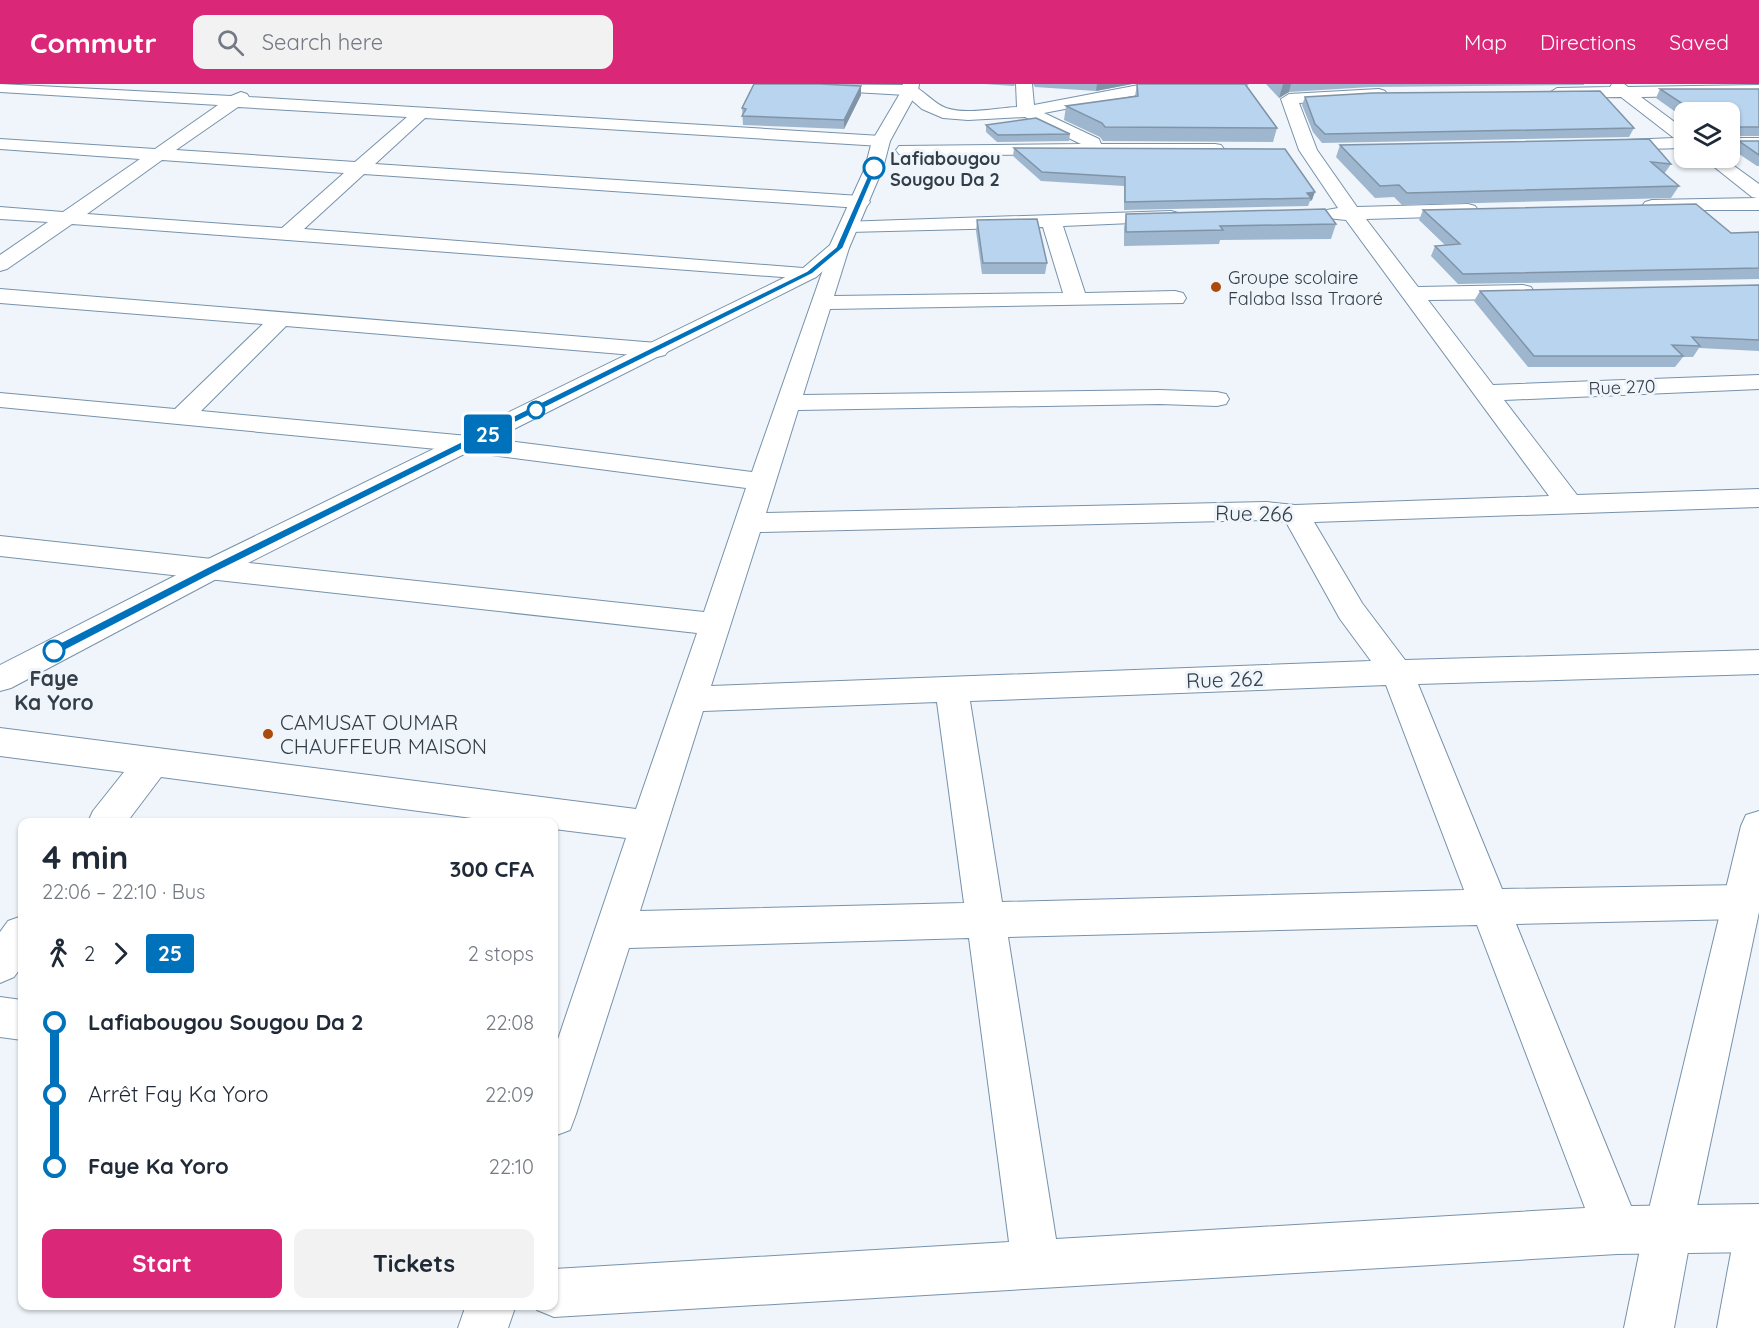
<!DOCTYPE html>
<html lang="en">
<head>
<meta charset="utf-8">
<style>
	body { margin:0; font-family:Quicksand,sans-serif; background:#f2f2f3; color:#1f2937; height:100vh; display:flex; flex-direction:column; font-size:22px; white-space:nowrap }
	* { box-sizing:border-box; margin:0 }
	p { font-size:20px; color:#747a83 }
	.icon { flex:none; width:33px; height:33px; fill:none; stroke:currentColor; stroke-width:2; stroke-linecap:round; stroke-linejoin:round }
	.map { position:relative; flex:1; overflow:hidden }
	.sheet { position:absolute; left:18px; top:734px; width:540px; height:492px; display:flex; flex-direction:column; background:#fff; border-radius:12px; box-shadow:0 2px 4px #0004 }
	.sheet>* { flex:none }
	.badge { padding:0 12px; border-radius:4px; font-size:21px; line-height:39px }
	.buttons { position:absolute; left:1674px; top:18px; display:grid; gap:12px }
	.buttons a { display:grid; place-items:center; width:66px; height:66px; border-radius:12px; background:#fff; box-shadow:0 2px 4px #0004; font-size:30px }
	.map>.badge { position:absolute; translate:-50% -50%; box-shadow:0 0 0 3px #fff }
	.legs { display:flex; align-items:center; gap:9px; height:66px; padding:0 24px; font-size:20px }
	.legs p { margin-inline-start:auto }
	.summary { display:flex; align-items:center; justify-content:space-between; height:102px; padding:0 24px }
	h1 { font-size:33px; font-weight:700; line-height:45px }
	.cta { display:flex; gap:12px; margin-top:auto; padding:12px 24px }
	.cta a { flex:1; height:69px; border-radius:12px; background:#db2777; color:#fff; font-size:24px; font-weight:700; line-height:69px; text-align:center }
	.cta a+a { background:#f2f2f3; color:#1f2937 }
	ul { padding:0 24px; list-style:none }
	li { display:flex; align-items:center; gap:21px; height:72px; font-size:22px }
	li i { display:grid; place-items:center; width:9px; height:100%; margin:0 8px; background:currentColor }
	li i::after { content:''; width:15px; height:15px; margin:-8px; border:4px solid; border-radius:50%; background:#fff }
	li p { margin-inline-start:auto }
	li:first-child i { background:linear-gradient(#0000 50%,currentColor 0) }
	li:last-child i { background:linear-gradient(currentColor 50%,#0000 0) }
	header { display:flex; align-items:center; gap:36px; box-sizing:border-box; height:84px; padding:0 30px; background:#db2777; color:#fff }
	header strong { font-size:28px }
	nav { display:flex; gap:33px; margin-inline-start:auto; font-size:21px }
	.search { width:420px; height:54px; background:#f2f2f3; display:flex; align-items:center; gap:15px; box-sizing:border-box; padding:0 21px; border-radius:12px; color:#747a83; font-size:22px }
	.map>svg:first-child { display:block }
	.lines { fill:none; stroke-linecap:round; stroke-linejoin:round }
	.minor-casing { stroke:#7792ab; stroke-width:2 }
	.tertiary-casing { stroke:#7792ab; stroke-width:2 }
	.minor { fill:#fff; fill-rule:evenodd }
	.tertiary { fill:#fff; fill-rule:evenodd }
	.wall { fill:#9eb6ce }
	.shaded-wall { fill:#8194a7 }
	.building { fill:#b8d4ef; stroke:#8194a7; stroke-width:1.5 }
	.line-1 { fill:#0072bc; stroke:#fff; stroke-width:1.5 }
	.stop-1-dot { fill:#fff; stroke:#0072bc; stroke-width:3 }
	.poi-dot { fill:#ac4a0b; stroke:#eff5fb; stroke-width:2 }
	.labels { text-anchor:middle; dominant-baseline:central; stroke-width:6; stroke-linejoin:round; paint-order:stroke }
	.far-stop-label { font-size:18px; font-weight:bold; fill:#333e49; stroke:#eff5fb; text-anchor:start }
	.far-poi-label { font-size:18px; fill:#333e49; stroke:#eff5fb; text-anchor:start }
	.far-street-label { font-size:18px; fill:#333e49; stroke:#eff5fb }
	.street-label { font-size:21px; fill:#333e49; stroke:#eff5fb }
	.stop-label { font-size:21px; font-weight:bold; fill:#333e49; stroke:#eff5fb }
	.poi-label { font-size:21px; fill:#333e49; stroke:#eff5fb; text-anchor:start }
</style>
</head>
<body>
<header>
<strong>Commutr</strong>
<div class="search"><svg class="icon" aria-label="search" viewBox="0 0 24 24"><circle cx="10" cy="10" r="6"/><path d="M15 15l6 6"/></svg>Search here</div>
<nav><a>Map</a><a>Directions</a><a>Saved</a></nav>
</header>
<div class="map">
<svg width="1759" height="1244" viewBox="0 0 1759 1244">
	<rect width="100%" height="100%" fill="#eff5fb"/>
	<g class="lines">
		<defs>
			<g id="minor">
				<path d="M0,0L231,12L241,8L247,10L249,13L881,52L887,53L890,57L887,61L881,62L425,34L375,80L860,112L867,114L870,118L867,122L860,124L364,90L304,145L816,185L820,189L816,193L809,195L72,140L7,185L0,187V171L48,138L0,135V123L63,128L140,75L0,65V55L155,65L218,21L0,8ZM238,23L407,33L355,78L176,66ZM162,76L344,89L282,144L87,130Z"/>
				<path d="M793,0L910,1C924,5 932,19 946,24C967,31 996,24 1017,23L1016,0H1032L1034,21L1144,0H1177L1169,5L1044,29L1099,55L1101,60H1215L1221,61L1224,65L1221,69L1215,70L905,71L899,70L896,66L899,62L1081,60L1025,33L968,36L943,34L922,25L906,11L801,5Z"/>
				<polygon points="1612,0 1624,0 1628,3 1759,1 1759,11 1641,13 1684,45 1684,64 1608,66 1602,65 1599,61 1602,57 1674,54 1621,13 1557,14 1549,9 1557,4 1610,3"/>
				<path d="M1379,5L1385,7L1387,10L1385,13L1299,19L1317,66L1357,123L1468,120L1475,122L1478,126L1475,130L1468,132L1366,135L1418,203L1523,201L1531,203L1534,208L1531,213L1523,215L1428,216L1493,301L1759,291V305L1504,316L1577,411L1759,405V423L1314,438L1362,519L1405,576L1759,566V590L1418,600L1502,805L1741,801L1755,806L1759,815L1755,830L1741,835L1516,840L1631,1122L1759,1120V1168L1617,1170L554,1233L537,1226L534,1221H554V1185L1009,1158L969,854L629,864L576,1030L570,1046L554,1052V967L626,754L554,745V738H502L161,693L127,738H88L93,727L124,688L0,672V644L636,725L697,549L0,472V452L704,528L746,404L468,368L0,323V309L175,325L263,240L0,219V205L657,259L665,261L669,266L665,271L657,273L286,242L201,327L468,352L752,388L832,160L839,158L846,160L849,164L834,212L1063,209L1043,143L849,148L842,146L839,142L842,138L1171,127L1178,129L1181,133L1178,137L1063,142L1085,209L1175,207L1183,209L1186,214L1183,219L830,225L803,311L1160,306L1217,308L1226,310L1229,315L1226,320L1217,322L1160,320L798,326L766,429L1266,418L1295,421L1549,412L1346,136L1327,134L1324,130L1327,126L1338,124L1299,66L1281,15L1289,10ZM1266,436L1286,438L1340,535L1371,577L711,602L760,448ZM1386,601L1464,806L1002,818L970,617ZM937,618L964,819L640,827L703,627ZM1477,841L1585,1124L1056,1155L1008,853Z"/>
				<rect x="1730" y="54" width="29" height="10"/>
				<polygon points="1703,74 1723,74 1759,100 1759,126 1645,126 1642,122 1645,118 1652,116 1757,114 1752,113"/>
				<polygon points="22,832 22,882 14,893 0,899 0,848 8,837"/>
				<polygon points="0,913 22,916 22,956 0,953"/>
				<polygon points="466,1221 516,1221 508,1244 458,1244"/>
			</g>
			<g id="tertiary">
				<polygon points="903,0 919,0 918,6 890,57 883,84 849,164 816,193 222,492 11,604 0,607 0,581 202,478 802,185 830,161 865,84 872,57 902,6"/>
				<polygon points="1759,727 1759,828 1692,1146 1674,1244 1624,1244 1644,1146 1741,742 1746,731"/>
				<polygon points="1759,1123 1759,1244 1717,1244 1735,1147 1742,1130"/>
			</g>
		</defs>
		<use href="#minor" class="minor-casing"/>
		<use href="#tertiary" class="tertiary-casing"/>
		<use href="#minor" class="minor"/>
		<use href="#tertiary" class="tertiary"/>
	</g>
	<g class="wall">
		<polygon points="984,0 1015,0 1014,2"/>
		<polygon points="1033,0 1132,0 1096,7 1035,3"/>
		<polygon points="1137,0 1249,0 1247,2 1277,44 1273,58 1103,57 1100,53 1064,36 1066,22 1135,12"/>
		<polygon points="1266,0 1584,0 1584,1 1370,3 1289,8 1279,14"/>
		<polygon points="1660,5 1759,5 1759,52 1734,52 1730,60 1730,28 1684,28 1684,34 1656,14"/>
		<polygon points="861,11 844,45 743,41 742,24"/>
		<polygon points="1305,13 1634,44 1629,53 1322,59 1313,48 1302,21"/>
		<polygon points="986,41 1070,50 1069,57 997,58 986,48"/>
		<polygon points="1739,57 1759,57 1759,82 1757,82 1733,66"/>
		<polygon points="1340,61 1671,80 1664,90 1679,102 1671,114 1402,121 1394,113 1375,114 1336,73"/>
		<polygon points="1014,64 1285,65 1312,116 1310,117 1308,122 1124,126 1124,102 1041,97 1013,72"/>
		<polygon points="1423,126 1731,149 1759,148 1759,195 1458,200 1431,172 1435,162 1445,161 1419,136"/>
		<polygon points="1126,130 1336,140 1331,155 1220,156 1219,160 1124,162 1124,144"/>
		<polygon points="977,136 1047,179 1045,190 982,190 976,147"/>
		<polygon points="1759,201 1759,267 1699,264 1693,273 1683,273 1675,283 1528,283 1474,217 1480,207"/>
	</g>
	<g class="shaded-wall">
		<polygon points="1097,0 1132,0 1096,7"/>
		<polygon points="1283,0 1291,0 1289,8 1279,14"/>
		<polygon points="861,2 861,11 844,45 844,36"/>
		<polygon points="1315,108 1312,116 1310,117 1311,114 1307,109"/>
	</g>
	<g class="building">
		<polygon points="754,0 820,0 861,2 844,36 742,32 746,25 742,24"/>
		<polygon points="1137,0 1245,0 1277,44 1105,43 1102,39 1066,22 1138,12"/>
		<polygon points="1660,5 1759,5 1759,43 1736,43 1733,54 1730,51 1730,28 1695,28"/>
		<polygon points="1600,7 1634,44 1325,50 1315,40 1305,13 1373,9"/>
		<polygon points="1036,34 1070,50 998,51 986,41"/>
		<polygon points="1649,55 1671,80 1651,78 1679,102 1407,109 1399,101 1380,102 1340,61"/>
		<polygon points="1739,57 1759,57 1759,71"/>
		<polygon points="1014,64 1285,65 1315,108 1307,109 1311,114 1125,118 1125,93 1042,88"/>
		<polygon points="1696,120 1731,149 1759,148 1759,184 1463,190 1435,162 1460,160 1423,126"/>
		<polygon points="1325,125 1336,140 1220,142 1223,146 1126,148 1126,130"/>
		<polygon points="1037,135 1047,179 983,179 977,136"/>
		<polygon points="1759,201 1759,256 1692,253 1700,262 1672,261 1683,272 1534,272 1480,207"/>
	</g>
	<polygon class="line-1" points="874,82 877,84 843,164 812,190 216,488 58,570 50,570 50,564 208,483 807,187 836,163 871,84"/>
	<g class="stop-1-dot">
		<circle cx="874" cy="84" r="10"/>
		<circle cx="536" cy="326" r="8"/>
		<circle cx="54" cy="567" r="10"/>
	</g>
	<g class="poi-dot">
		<circle cx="1216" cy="203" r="6"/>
		<circle cx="268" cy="650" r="6"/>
	</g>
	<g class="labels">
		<g class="far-stop-label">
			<text x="890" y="74">Lafiabougou<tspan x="890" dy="21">Sougou Da 2</tspan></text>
		</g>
		<g class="far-poi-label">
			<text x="1228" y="193">Groupe scolaire<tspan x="1228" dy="21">Falaba Issa Traoré</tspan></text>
		</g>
		<g class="far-street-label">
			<text transform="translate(1622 303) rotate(-2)">Rue 270</text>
		</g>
		<g class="street-label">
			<text transform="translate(1254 429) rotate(1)">Rue 266</text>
			<text transform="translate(1225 595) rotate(-2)">Rue 262</text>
		</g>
		<g class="stop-label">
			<text x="54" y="594">Faye<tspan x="54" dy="24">Ka Yoro</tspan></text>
		</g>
		<g class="poi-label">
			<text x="280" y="638">CAMUSAT OUMAR<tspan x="280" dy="24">CHAUFFEUR MAISON</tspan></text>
		</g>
	</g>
</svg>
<div class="buttons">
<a><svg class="icon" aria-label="layers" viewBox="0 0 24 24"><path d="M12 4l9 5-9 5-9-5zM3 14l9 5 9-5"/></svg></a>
</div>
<b class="badge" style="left:488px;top:350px;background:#0072bc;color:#fff">25</b>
<section class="sheet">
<div class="summary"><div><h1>4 min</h1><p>22:06 – 22:10 · Bus</p></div><b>300 CFA</b></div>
<div class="legs"><svg class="icon" aria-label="walk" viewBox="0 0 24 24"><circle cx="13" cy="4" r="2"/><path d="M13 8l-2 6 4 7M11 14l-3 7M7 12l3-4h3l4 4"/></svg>2<svg class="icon" aria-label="forward" viewBox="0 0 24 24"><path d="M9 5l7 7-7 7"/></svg><b class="badge" style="background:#0072bc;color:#fff">25</b><p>2 stops</p></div>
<ul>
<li><i style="color:#0072bc"></i><b>Lafiabougou Sougou Da 2</b><p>22:08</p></li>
<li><i style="color:#0072bc"></i><span>Arrêt Fay Ka Yoro</span><p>22:09</p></li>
<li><i style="color:#0072bc"></i><b>Faye Ka Yoro</b><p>22:10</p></li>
</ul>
<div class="cta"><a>Start</a><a>Tickets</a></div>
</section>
</div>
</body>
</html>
